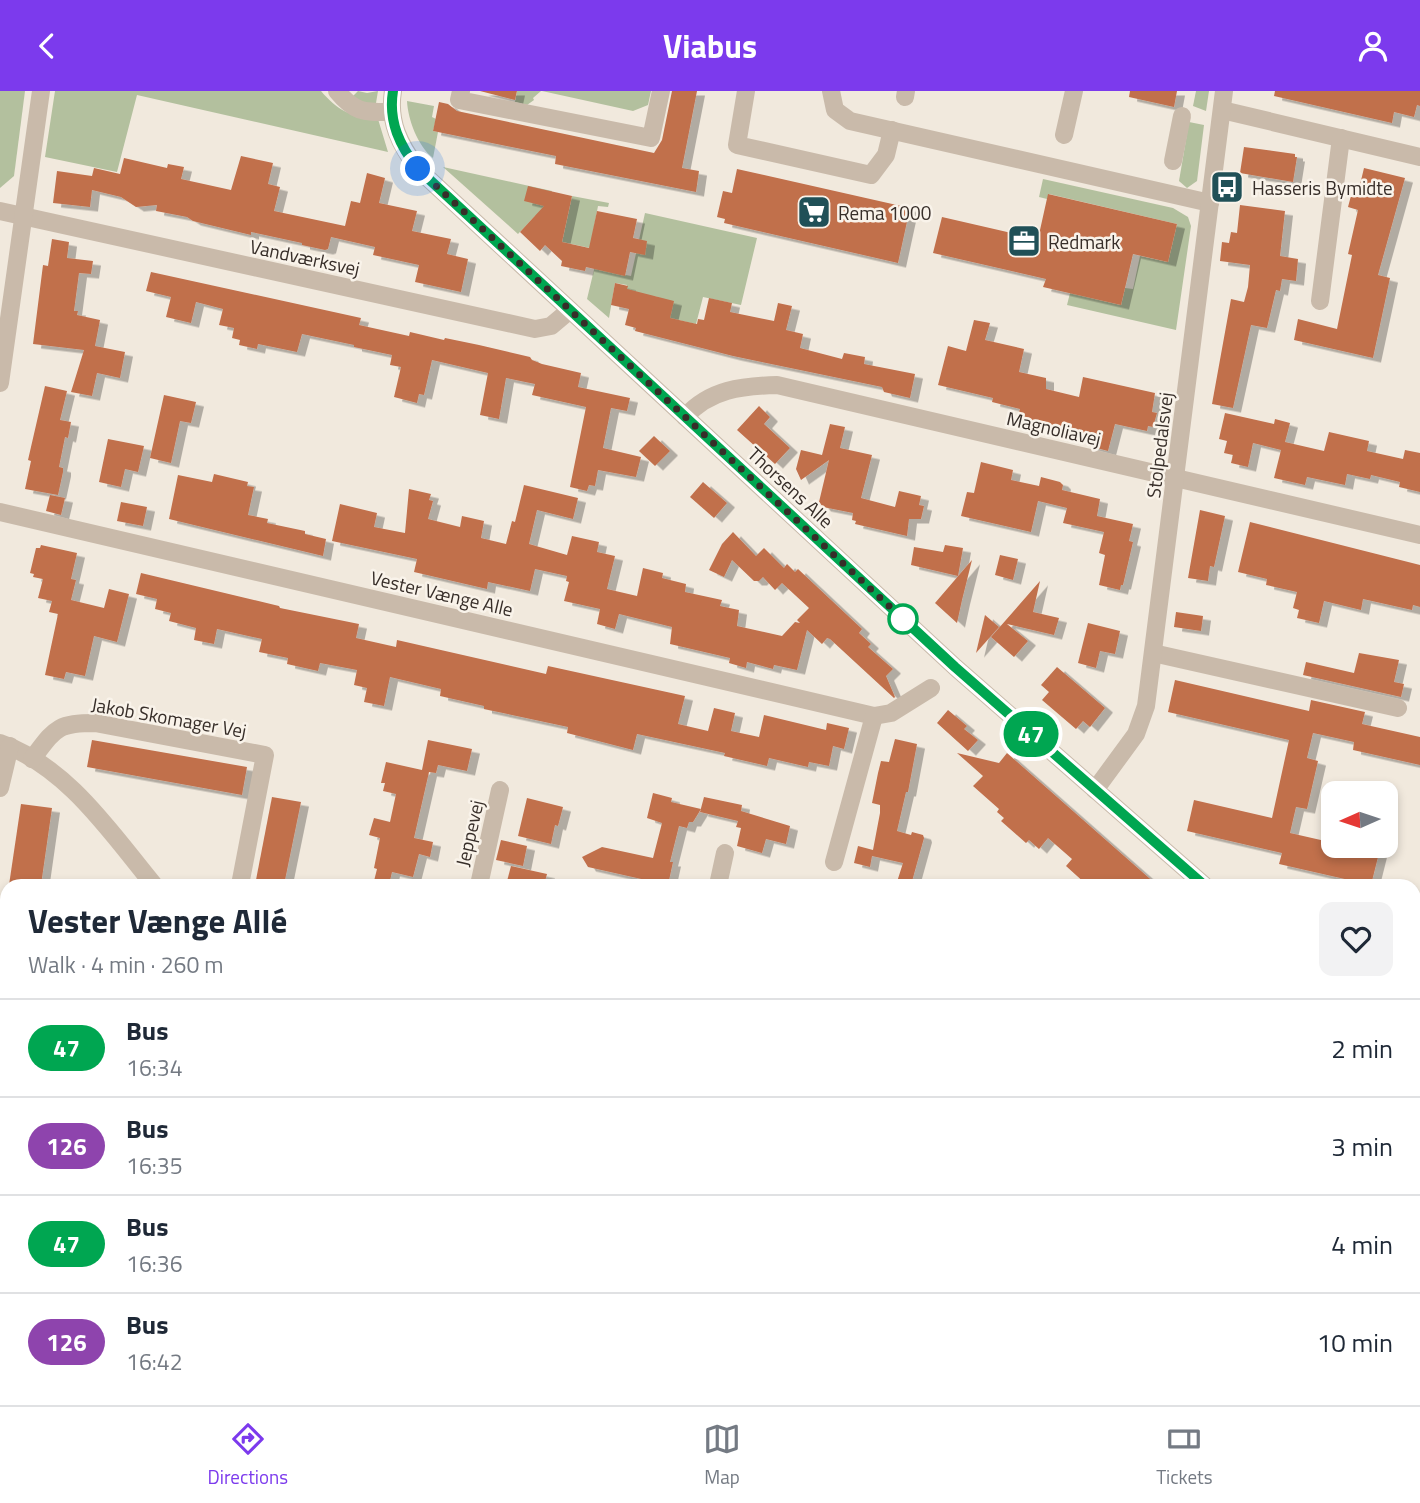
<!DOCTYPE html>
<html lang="en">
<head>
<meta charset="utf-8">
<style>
	body { margin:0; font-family:"Titillium Web",sans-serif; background:#f2f2f3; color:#1f2937; height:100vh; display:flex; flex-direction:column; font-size:26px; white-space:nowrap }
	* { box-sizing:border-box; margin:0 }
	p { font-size:23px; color:#747a83 }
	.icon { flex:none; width:38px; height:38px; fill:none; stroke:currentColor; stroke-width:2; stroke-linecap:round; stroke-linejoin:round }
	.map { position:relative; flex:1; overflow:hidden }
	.sheet { position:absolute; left:0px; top:788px; width:1421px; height:527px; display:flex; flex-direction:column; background:#fff; border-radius:21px 21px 0 0; box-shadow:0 4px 10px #0003 }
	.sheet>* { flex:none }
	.badge { padding:0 14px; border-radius:23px; font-size:24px; line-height:46px }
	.needle { width:46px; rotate:267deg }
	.fabs { position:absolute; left:1321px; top:690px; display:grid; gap:14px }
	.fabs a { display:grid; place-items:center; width:77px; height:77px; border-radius:14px; background:#fff; box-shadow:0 4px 10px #0003; font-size:35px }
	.you { position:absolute; width:35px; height:35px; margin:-18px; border:5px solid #fff; border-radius:50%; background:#1a73e8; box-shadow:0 0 0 10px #1a73e833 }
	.map>.badge { position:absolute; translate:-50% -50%; box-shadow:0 0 0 4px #fff }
	.round { display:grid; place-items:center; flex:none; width:74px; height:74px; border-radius:14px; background:#f2f2f3 }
	.overview { display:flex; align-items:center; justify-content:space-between; height:119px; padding:0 28px }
	h1 { font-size:33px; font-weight:700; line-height:52px }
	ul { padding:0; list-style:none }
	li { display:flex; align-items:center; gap:21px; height:98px; padding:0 28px; border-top:2px solid #e0e1e3 }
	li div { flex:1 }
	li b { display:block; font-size:26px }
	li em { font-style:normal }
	li .badge { min-width:77px; font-weight:700; text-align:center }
	header { display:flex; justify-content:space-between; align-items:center; height:91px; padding:0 28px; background:#7c3aed; color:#fff; font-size:32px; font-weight:700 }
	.tabs { display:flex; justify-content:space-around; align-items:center; height:98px; border-top:2px solid #e0e1e3; background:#fff; font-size:19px; color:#747a83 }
	.tabs a { display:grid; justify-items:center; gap:4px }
	.tabs .active { color:#7c3aed }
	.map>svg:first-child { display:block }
	.green { fill:#b3c09e }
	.building { fill:#c16f4c; filter:url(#shadow) }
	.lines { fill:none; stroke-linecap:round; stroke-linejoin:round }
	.minor { stroke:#c9baaa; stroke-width:18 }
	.line-casing { stroke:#fff; stroke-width:16 }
	.line { stroke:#00a651; stroke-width:10 }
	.walk { stroke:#372e29; stroke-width:7; stroke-dasharray:0 12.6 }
	.stop-dot { fill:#fff; stroke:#00a651; stroke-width:3.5 }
	.labels { text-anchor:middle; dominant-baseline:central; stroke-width:5; stroke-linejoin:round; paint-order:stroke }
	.poi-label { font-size:19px; fill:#372e29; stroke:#f9f3ea; text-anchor:start }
	.street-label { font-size:19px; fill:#372e29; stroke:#f9f3ea }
</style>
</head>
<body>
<header><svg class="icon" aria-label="back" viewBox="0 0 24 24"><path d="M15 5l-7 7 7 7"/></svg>Viabus<svg class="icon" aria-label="person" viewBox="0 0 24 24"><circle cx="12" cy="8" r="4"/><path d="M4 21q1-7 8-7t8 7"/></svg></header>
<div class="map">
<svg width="1420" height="1314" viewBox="0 0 1420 1314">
	<defs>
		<filter id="shadow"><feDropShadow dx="8" dy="4.5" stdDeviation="0" flood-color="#0004"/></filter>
	</defs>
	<rect width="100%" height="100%" fill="#f1e9dd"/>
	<g class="green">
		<polygon points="0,0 25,0 14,85 0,97"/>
		<path d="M55,0H321C337,19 352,27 378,28L388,61L137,4L117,81L45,66Z"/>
		<polygon points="358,0 367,2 378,0 376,12 370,14 352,6"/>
		<polygon points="517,0 541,0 533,7 534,9 527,14 515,11"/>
		<polygon points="542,0 651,0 648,14 633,20"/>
		<polygon points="1196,0 1209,0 1206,20 1193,15"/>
		<path d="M407,10L434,15L432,26L436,28L433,40L438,41L433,67C418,55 408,29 407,10Z"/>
		<polygon points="1189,31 1204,34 1197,90 1187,97 1179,90"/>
		<polygon points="443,76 552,100 548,123 535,125 518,143"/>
		<polygon points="1043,88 1173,117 1188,126 1191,135 1176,239 1067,214 1070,202 1121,214 1125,197 1133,198 1140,165 1168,171 1177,133 1049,103 1047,108 1039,106"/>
		<polygon points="572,105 609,112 608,116 598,115 590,157 562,151"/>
		<polygon points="645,122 757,147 741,214 703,206 696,233 669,227 656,215 658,206 626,202 627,194 615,192 609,227 587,208 599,158 604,160 600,179 631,185"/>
		<polygon points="1420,964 1420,1314 1273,1314 1268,1307 1414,1307 1414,965"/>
	</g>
	<g class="building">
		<polygon points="480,0 517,0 515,9"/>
		<polygon points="672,0 697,0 682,77 699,80 696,101 555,73 556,65 433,40 439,11 448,13 457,20 654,62 662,49"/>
		<polygon points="1130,0 1177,0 1174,16 1129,6"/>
		<polygon points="1275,0 1420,0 1420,15 1417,14 1414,26 1394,21 1392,32 1274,5"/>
		<polygon points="1244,56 1295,63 1295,66 1297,66 1293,91 1240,82"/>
		<polygon points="241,65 273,72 268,93 280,96 274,120 345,135 351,110 360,112 367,82 385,87 379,112 417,120 412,140 451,148 447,163 468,168 461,201 415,191 419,174 373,164 375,156 331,146 328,158 325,159 302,154 302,152 251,141 251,144 193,130 187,126 156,120 157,114 136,116 121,106 92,99 90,116 53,112 57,80 92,85 94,77 120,83 124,67 167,77 168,73 184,76 181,88 231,99"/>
		<polygon points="1364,77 1405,87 1378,184 1390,187 1373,267 1294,249 1298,228 1337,238 1352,164 1348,163 1358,119 1348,116 1352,101 1358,102"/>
		<polygon points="737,78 910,117 898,172 724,132 725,128 717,126 723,100 732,102"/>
		<polygon points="528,95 572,105 562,151 589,157 597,120 637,128 633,147 647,150 645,164 630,161 625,185 586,176 585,180 561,175 562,170 545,154 540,160 520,141 544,115 524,110"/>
		<polygon points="1048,103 1177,133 1168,171 1133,163 1121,214 1043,196 1046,188 933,162 942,126 1038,148"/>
		<polygon points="1240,114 1285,120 1280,165 1298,168 1296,190 1282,188 1280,200 1276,199 1267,237 1251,234 1233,317 1212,313 1231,208 1244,211 1248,196 1250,174 1220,170 1222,151 1229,152 1231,141 1237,142"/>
		<polygon points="52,148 69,151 67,167 93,170 91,183 79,182 74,220 78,220 77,224 100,229 95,255 125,261 120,287 97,282 92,305 71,301 84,259 33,253 43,174 48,175"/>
		<polygon points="151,181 361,227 359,234 409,245 410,241 444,249 445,247 479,254 530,266 532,269 542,273 581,282 578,296 630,307 627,320 611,317 603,357 641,366 636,386 598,379 595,395 589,394 587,400 570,396 586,316 532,304 535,293 506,287 499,328 480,324 488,282 432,269 424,304 419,303 417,312 394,306 401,276 390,274 392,264 354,256 354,254 302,243 297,261 258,253 257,258 239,254 240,249 232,247 234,237 219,234 223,218 196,211 191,232 166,226 171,206 146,200"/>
		<polygon points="615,192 628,195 627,198 674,210 670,227 697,233 698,228 704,229 709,207 732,212 730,221 774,230 778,212 792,215 786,239 803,243 800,257 842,268 844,262 865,266 864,273 915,283 910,307 884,301 882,296 733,265 635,240 636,237 625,234 629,218 611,214"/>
		<polygon points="974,229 990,232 985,249 1024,258 1019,281 1046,287 1046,298 1079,306 1083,286 1155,302 1152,321 1157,322 1153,336 1148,335 1147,340 1115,333 1108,360 1089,355 1092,344 1017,328 1020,318 992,311 993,307 938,294 948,255 966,260"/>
		<polygon points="45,295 67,300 60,329 71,331 68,347 65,346 59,376 63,377 63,381 58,404 25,398 31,370 28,369"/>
		<polygon points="164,304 196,311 191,332 180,330 171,372 150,367"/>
		<polygon points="759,315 770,326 764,333 790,357 775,373 737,339"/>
		<polygon points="1225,322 1274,333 1275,328 1290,332 1285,351 1324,360 1329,341 1369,350 1367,360 1403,368 1405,359 1420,362 1420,401 1399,396 1400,391 1371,384 1370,388 1347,383 1345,394 1307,386 1305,394 1274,387 1281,359 1253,352 1248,376 1231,372 1233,364 1224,362 1227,350 1219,348"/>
		<polygon points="830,333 845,336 840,357 872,364 861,407 895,416 899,400 921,405 919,414 924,415 921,428 909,428 907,445 855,433 856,430 852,429 853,422 823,416 819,411 829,369 801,389 796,378 801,359 822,364"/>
		<polygon points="654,345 670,360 655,375 639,360"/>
		<polygon points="108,348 144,355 138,381 125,378 121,396 99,391"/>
		<polygon points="981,371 1013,379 1011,389 1039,395 1041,386 1060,391 1063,394 1062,399 1100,408 1097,425 1133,433 1129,450 1133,451 1123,494 1121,494 1120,499 1099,494 1105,464 1099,462 1104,441 1063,432 1067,417 1038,410 1031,441 961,425 967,401 974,402"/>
		<polygon points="214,383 248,391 247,395 254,396 248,424 268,428 267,432 305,440 305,443 326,448 323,465 169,428 178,384 212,391"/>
		<polygon points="703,391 727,412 714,427 690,406"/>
		<polygon points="524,394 578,407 573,428 537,419 529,453 567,464 572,445 599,451 597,461 615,465 607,498 637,505 643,477 663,482 662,487 686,493 685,501 722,509 720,515 739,519 737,535 782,545 795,531 800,532 797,529 809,517 782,492 775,499 763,486 759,490 754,490 732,469 724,486 709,479 722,453 733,441 756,465 764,457 784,477 787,473 795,481 798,478 862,538 859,542 871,553 868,556 893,578 886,585 895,606 894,607 830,548 827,547 822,553 807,539 797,579 774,574 773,578 747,571 746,577 729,572 730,567 670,553 672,536 619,523 615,538 597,533 600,518 564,510 569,491 566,490 567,485 535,478 530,500 488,491 487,498 414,481 417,468 332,450 340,413 377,422 374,436 405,442 409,398 431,403 429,409 433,410 428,428 460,436 462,425 484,430 481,447 506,453 512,430 515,431"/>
		<polygon points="50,404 65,407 61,424 46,420"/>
		<polygon points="121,411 147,416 143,435 117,430"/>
		<polygon points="1200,419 1225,425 1214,476 1210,475 1208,490 1188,487"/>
		<polygon points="1250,431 1420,474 1420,516 1413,514 1412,519 1363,508 1361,519 1324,510 1319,532 1297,527 1299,519 1293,517 1297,501 1266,494 1267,488 1238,481"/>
		<polygon points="41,454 77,462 71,488 76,489 71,509 104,517 109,498 129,503 117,551 94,545 85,585 66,581 64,588 45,584 58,523 49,521 52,510 38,507 43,488 33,486 34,483 30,482 36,457 40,457"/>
		<polygon points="945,454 963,457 958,485 911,474 914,456 943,461"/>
		<polygon points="1000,464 1018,468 1013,489 995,484"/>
		<polygon points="972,469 962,509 957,532 935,512"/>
		<polygon points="141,482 279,515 280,517 359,533 356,547 396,556 397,549 546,583 548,575 685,605 678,633 708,640 714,617 735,622 731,640 759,646 764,624 826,639 827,632 849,637 844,658 833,655 829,675 809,671 808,676 769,667 767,675 724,665 725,662 637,643 633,659 567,642 568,636 484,618 484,615 440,605 441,598 390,586 384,615 364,611 367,597 354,594 357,579 320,572 318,580 287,573 288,567 259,561 262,548 217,538 214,553 194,549 196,537 169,530 171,522 155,518 157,508 136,503"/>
		<polygon points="1040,490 1033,521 1059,527 1054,544 1007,533 1028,550 1014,566 991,546"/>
		<polygon points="1176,521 1203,525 1201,540 1174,536"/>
		<polygon points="985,524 999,536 976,562"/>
		<polygon points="1088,532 1120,540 1115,563 1100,560 1096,577 1078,572"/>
		<polygon points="1359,562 1399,569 1394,591 1404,593 1401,606 1303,584 1306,571 1354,582"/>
		<polygon points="1057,576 1105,617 1090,636 1083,630 1076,638 1042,609 1049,601 1041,594"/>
		<polygon points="1175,589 1309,620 1311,609 1365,621 1362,633 1420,646 1420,674 1353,659 1354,651 1313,642 1307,667 1318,670 1307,718 1296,716 1290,742 1334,752 1334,754 1344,754 1379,762 1371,794 1279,773 1282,762 1187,740 1194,709 1272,727 1289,649 1168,621"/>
		<polygon points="948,619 967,635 964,638 978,649 968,660 937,632"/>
		<polygon points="895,648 917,653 908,701 906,701 897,740 911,744 912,741 923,744 924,747 911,794 896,794 903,772 872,765 870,776 854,772 858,755 873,759 880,722 880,714 872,712 878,682 881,670 889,671"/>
		<polygon points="92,649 247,676 242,704 87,676"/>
		<polygon points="428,649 472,658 467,680 438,674 436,682 429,681 414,747 433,751 430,766 419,763 413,786 392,781 389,794 373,794 377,778 374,777 380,747 369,744 374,727 390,731 396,703 383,700 385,692 381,692 386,671 422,679"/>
		<polygon points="957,662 999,672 1007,662 1157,794 1087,794 1066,775 1072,768 1048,747 1039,758 1029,749 1026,752 1001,730 1004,727 997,721 999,718 973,695 983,685"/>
		<polygon points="653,702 672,707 671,711 701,718 693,731 689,731 687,737 679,735 670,771 673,771 668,794 588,776 582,766 602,756 653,767 662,732 647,727"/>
		<polygon points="272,706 301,711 284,794 255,794"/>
		<polygon points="704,706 742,714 741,720 790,735 786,753 766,748 762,762 737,755 741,737 736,736 738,730 700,721"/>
		<polygon points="527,707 563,716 558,735 555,734 551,753 518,745"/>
		<polygon points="21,713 52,717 41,794 9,794"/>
		<polygon points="501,749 527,755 523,775 496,769"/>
		<polygon points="511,775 547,783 544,794 506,794"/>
	</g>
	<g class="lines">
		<g class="minor">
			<path d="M337,0C355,22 364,21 391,21"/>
			<path d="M393,0C388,31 400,54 418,78L955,576L1204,794"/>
			<polyline points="461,0 459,9 651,47 661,0"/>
			<polyline points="746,0 737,54 871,84 886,64 892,39"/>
			<polyline points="831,0 835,19 850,30 1210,112"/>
			<polyline points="905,6 906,0"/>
			<polyline points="1222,19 1420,66"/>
			<polyline points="1064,44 1074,0"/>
			<polyline points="1173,70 1182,25"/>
			<polyline points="0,120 535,238 551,235 570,219"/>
			<polyline points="1320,210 1341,47"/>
			<polyline points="0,292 41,0"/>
			<path d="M685,326C710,298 742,295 777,294L1420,444"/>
			<polyline points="0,421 874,625 891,622 931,597"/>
			<polyline points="1153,562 1398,617"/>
			<path d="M0,652C67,675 111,742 154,794"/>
			<path d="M32,668C55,638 56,632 95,632L265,664L240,794"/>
			<polyline points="0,697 10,655"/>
			<polyline points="1095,699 1136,643 1146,615 1224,0"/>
			<polyline points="834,771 874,625"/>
			<polyline points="479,794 500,699"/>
			<polyline points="718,794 725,762"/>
			<polyline points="1414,840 1420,839"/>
			<polyline points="3,1017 7,1018"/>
			<polyline points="0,1285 7,1285"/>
			<polyline points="1137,1307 1139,1314"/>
			<polyline points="327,1314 328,1307"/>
			<polyline points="808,1314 810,1307"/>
		</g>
	</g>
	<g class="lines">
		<defs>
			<path id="line" d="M393,0C388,31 400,55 418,78L955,576L1204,794"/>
		</defs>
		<use href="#line" class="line-casing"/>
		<use href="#line" class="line"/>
		<polyline class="walk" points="418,78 903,528"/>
	</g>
	<defs>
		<symbol id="bus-square" viewBox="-11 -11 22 22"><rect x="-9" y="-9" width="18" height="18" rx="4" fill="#205057" stroke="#f9f3ea"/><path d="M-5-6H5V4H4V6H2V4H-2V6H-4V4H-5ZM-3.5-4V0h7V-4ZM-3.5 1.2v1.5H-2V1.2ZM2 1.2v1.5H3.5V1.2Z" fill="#fff"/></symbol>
		<symbol id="supermarket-square" viewBox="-11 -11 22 22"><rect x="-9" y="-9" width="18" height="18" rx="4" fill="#205057" stroke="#f9f3ea"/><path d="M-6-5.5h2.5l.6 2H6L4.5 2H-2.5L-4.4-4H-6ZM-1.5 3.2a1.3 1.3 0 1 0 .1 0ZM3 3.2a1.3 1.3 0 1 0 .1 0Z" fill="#fff"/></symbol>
		<symbol id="office-square" viewBox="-11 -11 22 22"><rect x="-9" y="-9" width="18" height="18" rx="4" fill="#205057" stroke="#f9f3ea"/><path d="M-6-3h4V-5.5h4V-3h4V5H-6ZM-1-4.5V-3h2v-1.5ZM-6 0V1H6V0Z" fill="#fff"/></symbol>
	</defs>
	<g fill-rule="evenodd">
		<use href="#bus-square" x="1208" y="77" width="38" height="38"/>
		<use href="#supermarket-square" x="795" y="102" width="38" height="38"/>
		<use href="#office-square" x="1005" y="131" width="38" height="38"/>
	</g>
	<circle class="stop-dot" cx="903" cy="528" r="14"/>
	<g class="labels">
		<g class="poi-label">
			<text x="1252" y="96">Hasseris Bymidte</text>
			<text x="838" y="121">Rema 1000</text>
			<text x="1048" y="150">Redmark</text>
		</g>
		<g class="street-label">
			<text transform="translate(305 166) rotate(12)">Vandværksvej</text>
			<text transform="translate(1054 337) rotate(13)">Magnoliavej</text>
			<text transform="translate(1159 354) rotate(-83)">Stolpedalsvej</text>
			<text transform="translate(791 396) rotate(43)">Thorsens Alle</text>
			<text transform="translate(442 502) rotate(13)">Vester Vænge Alle</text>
			<text transform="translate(169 626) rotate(10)">Jakob Skomager Vej</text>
			<text transform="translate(469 742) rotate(-77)">Jeppevej</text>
		</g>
	</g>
</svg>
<div class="fabs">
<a><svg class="needle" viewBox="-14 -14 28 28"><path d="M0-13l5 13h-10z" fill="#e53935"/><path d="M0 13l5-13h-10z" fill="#747a83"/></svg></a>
</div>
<div class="you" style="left:418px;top:78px"></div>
<b class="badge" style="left:1031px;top:643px;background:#00a651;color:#fff">47</b>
<section class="sheet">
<div class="overview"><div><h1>Vester Vænge Allé</h1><p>Walk · 4 min · 260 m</p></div><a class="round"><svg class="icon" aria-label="heart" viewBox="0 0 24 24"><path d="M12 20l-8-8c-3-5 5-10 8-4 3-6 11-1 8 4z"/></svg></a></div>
<ul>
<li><span class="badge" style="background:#00a651;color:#fff">47</span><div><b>Bus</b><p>16:34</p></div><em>2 min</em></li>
<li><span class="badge" style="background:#8e44ad;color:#fff">126</span><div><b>Bus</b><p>16:35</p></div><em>3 min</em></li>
<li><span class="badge" style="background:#00a651;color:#fff">47</span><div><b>Bus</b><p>16:36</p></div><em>4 min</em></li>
<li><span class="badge" style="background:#8e44ad;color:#fff">126</span><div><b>Bus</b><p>16:42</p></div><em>10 min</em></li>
</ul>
</section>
</div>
<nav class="tabs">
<a class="active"><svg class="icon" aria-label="directions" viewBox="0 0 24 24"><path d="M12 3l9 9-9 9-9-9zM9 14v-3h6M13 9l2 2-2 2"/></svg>Directions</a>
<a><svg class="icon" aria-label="map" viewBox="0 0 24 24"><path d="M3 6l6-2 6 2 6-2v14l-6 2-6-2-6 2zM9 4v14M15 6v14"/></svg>Map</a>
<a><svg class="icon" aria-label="tickets" viewBox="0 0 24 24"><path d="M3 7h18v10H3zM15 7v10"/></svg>Tickets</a>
</nav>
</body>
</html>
